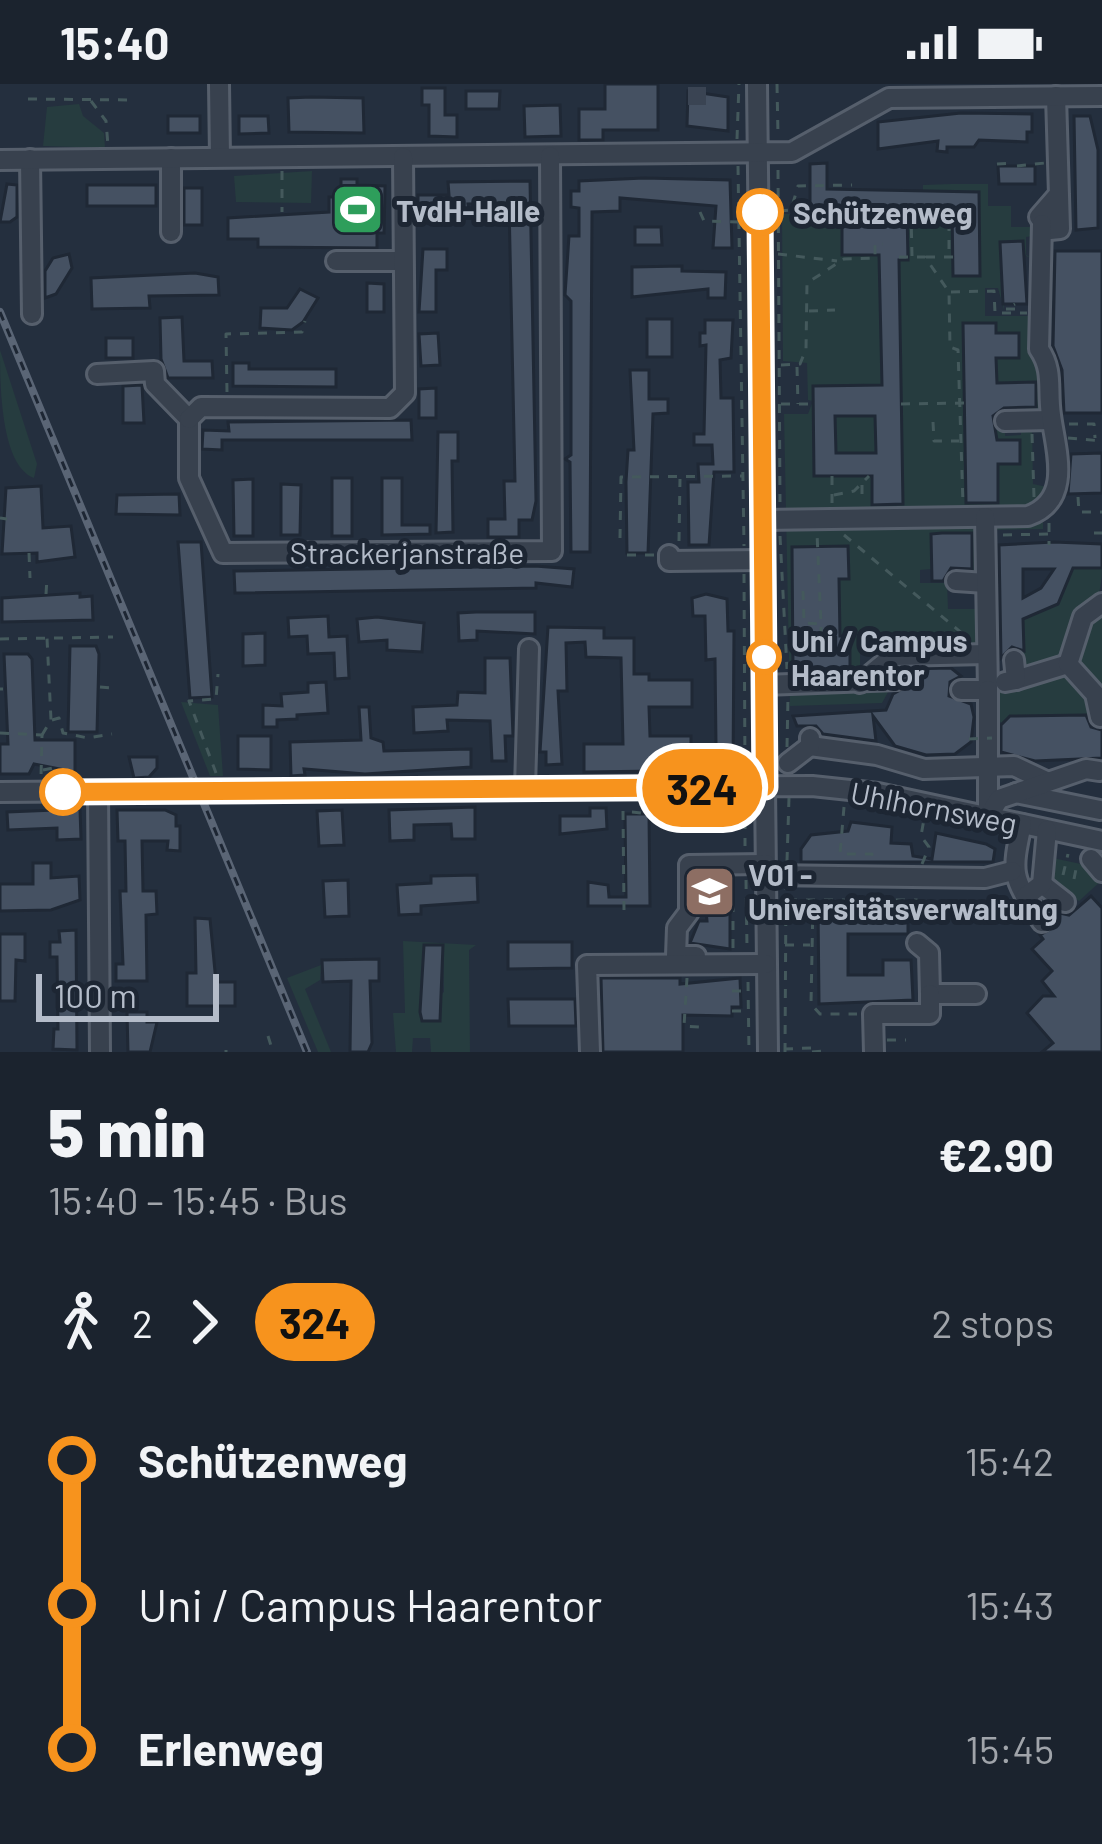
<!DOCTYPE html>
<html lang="en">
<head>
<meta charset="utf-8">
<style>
	body { margin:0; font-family:Barlow,sans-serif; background:#242b36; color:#f1f3f6; height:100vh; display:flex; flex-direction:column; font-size:45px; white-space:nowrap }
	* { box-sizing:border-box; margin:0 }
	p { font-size:39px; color:#a0a4aa }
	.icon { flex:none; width:66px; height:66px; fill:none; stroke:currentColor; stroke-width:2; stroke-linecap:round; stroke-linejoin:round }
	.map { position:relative; height:968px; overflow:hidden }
	.drawer { display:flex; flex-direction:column; background:#1b232e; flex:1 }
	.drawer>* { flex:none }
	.badge { padding:0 24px; border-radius:39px; font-size:42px; line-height:78px }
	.scale { position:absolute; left:36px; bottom:30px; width:183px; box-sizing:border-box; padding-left:12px; border:6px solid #b4bcc9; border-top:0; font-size:33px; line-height:42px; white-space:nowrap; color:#b4bcc9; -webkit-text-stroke:9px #1d2633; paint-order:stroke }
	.map>.badge { position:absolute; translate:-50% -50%; box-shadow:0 0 0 6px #fff }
	.legs { display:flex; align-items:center; gap:18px; height:132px; padding:0 48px; font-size:39px }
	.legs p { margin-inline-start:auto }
	.overview { display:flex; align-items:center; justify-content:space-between; height:204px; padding:0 48px }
	h1 { font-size:66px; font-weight:800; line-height:90px }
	ul { padding:0 48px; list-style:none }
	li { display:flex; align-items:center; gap:42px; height:144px; font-size:45px }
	li i { display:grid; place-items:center; width:18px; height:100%; margin:0 15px; background:currentColor }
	li i::after { content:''; width:30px; height:30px; margin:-15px; border:9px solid; border-radius:50%; background:#1b232e }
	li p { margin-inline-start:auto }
	li:first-child i { background:linear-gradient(#0000 50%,currentColor 0) }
	li:last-child i { background:linear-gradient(currentColor 50%,#0000 0) }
	.status { display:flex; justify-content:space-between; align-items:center; height:84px; padding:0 60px; background:#1b232e; direction:ltr }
	.status svg { height:33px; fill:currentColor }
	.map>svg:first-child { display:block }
	.green { fill:#263c3f; fill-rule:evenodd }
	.building { fill:#455162; stroke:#1f2835; stroke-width:3; fill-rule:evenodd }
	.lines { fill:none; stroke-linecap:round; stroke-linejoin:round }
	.minor-tunnel { stroke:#3a4453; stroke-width:18; stroke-dasharray:18 9; stroke-linecap:butt }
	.minor-casing { stroke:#565f6c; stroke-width:24 }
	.path { stroke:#44595c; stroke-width:3; stroke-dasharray:9 9; stroke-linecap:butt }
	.minor { stroke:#38414e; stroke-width:18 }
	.rail-casing { stroke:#5a6575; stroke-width:8 }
	.rail { stroke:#1d2633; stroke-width:3; stroke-dasharray:9; stroke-linecap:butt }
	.path-bridge { stroke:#44595c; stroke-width:3; stroke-dasharray:9 9; stroke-linecap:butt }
	.line-1-casing { stroke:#fff; stroke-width:27 }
	.line-1 { stroke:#f7931d; stroke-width:18 }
	.stop-1-dot { fill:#fff; stroke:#f7931d; stroke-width:6 }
	.labels { text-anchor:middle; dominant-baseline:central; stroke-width:10; stroke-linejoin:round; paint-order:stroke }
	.poi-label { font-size:30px; font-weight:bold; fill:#b4bcc9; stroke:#1d2633; text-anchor:start }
	.stop-label { font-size:30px; font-weight:bold; fill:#b4bcc9; stroke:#1d2633; text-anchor:start }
	.street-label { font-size:30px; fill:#b4bcc9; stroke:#1d2633 }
</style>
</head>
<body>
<div class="status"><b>15:40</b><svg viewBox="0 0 49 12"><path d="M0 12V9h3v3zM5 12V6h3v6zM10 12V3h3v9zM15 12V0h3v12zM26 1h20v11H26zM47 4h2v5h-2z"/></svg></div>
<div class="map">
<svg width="1102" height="968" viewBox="0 0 1102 968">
	<rect width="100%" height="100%" fill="#242f3e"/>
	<g class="green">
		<polygon points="79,20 83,32 104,49 105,64 43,62 47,23"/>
		<polygon points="312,87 311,119 236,118 234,92"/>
		<polygon points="951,100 988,100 988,122 1011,122 1011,143 1033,143 1033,152 1026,153 1026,172 1032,174 1000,158 1004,226 998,204 985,204 985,232 1035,232 1046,327 1003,331 1003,324 997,325 997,338 1005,338 1005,352 1021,351 1021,337 1032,337 1033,400 1057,405 1043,425 1043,445 985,446 986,490 973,490 972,449 931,450 932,485 920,486 920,499 947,499 948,525 979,525 979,559 860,564 860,601 892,601 882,619 790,622 784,330 808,330 813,317 808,316 807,279 783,277 782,130 923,129 923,101"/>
		<path d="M0,266L37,380L34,394C0,382 0,298 0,266Z"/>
		<path d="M1072,484H1102C1102,531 1072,574 1029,591L1020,581L1023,534L1058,520Z"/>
		<polygon points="1102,522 1102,606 1077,579 1075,560"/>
		<polygon points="1069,586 1089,613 1091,633 1012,633 1004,641 997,635 990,609 999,602"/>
		<polygon points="181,618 218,621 223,692 210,692"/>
		<polygon points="1053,774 1090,782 1102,796 1079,817 1051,799"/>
		<path d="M403,857L476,861L469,866L470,968H431L430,954H413L412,968H396L393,929H405ZM424,861H443L444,908L422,928Z"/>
		<polygon points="321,881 320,896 305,905 331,968 318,968 287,894"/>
	</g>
	<g class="building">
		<polygon points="605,0 658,0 658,46 603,46 603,56 579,56 579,25 605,25"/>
		<polygon points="422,4 445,4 445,31 457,31 457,53 429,52 429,21 422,21"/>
		<polygon points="466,7 500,7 499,25 466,25"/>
		<polygon points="688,7 728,13 728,47 687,42"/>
		<polygon points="311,13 363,14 364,49 289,48 288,14"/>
		<polygon points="560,21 561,52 525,53 524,22"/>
		<polygon points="961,29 1032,30 1032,48 1027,48 1027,58 979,56 974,63 947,63 947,68 937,67 938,57 878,65 878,38"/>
		<rect x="168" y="32" width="32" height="17"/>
		<polygon points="239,32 268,32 269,49 239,50"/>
		<polygon points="1074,32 1090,32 1098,66 1098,144 1076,146"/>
		<path d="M827,79V105L979,108L980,192H953L952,125L907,127L908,176H899L903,420L872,421V392H814L813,302L882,301L879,171H842V127L810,128V80ZM835,332H875L876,369H836Z"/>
		<polygon points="998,82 1035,82 1035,100 999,100"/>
		<polygon points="644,94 730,96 732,164 713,164 716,122 620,114 620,127 592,128 590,468 571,468 570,378 565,375 571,371 571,217 565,211 569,152 579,152 579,124 571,123 571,107 579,107 579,97"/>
		<polygon points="341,95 357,95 357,101 385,102 384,149 377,149 377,164 258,163 258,155 228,155 228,134 329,128 329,113 341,113"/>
		<polygon points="530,97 536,417 532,436 519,436 519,453 488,453 488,435 505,435 504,397 515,397 509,119 468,120 469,127 437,128 437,139 418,139 418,111 449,111 448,98"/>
		<polygon points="7,100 17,101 17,133 10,138 0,138"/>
		<rect x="87" y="101" width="69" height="21"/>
		<rect x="184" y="104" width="18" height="37"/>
		<polygon points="635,143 661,143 662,161 635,161"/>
		<polygon points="1023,157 1027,220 1003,220 1000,158"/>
		<polygon points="423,165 447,165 447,186 436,186 436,228 419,228"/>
		<polygon points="1055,167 1102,167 1102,329 1064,329 1062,286 1053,262"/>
		<polygon points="69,170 72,184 56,210 45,214 45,187 53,174"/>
		<polygon points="682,182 682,187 726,188 725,214 708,214 708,205 632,213 632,183"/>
		<polygon points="195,189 218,193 219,211 149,212 150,224 92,225 91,194"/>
		<polygon points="367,199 384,200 384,228 367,228"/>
		<polygon points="300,205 318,214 303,238 292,246 260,244 261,224 287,224"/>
		<polygon points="182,233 184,277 212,277 213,294 168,294 161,275 160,234"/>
		<rect x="647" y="235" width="25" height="38"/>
		<polygon points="705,236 733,236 731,274 720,276 721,314 733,314 734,388 714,388 709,461 689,461 688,398 699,398 698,380 713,380 712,361 694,361 694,350 704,350 706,261 700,262 700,249 705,249"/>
		<polygon points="963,239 996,239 996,249 1019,249 1019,274 996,274 997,299 1036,298 1036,323 1004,324 993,332 997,356 1020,356 1020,380 998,380 998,419 966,419"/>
		<polygon points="438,249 440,281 421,282 419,250"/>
		<rect x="106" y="254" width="27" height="20"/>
		<polygon points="233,279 249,279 249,285 336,285 336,303 233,302"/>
		<polygon points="630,286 649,286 649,315 668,315 668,329 653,330 648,469 627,469 626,398 628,366 634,366"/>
		<polygon points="142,301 144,339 123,339 123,302"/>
		<polygon points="436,304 436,334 419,334 419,305"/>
		<polygon points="411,336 412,356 222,356 222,366 202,365 203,346 229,347 228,338"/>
		<polygon points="438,348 458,348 458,377 452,377 453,448 436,449"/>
		<polygon points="1102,369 1102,409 1068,410 1071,370"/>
		<rect x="332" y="394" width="20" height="58"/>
		<polygon points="382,394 402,394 402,441 430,441 430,450 382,451"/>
		<polygon points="253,395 253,452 234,452 233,396"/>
		<polygon points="281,400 301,401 300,451 281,451"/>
		<polygon points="41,402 43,444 71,442 75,473 37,478 37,469 2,470 6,404"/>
		<polygon points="179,410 180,431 116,430 117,411"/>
		<polygon points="942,449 972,449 972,485 951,484 943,497 932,497 931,450"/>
		<polygon points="178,458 201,458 212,613 190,614"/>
		<path d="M1054,458L1102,460V484H1073L1058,520L1023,535L1024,567L1012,563L1001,574L999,461ZM1023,485H1054L1041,504L1023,514Z"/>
		<polygon points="848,462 849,495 839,495 840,552 850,552 850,584 793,586 792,463"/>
		<polygon points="535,482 574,485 572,503 536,499 536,504 235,509 234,487"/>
		<polygon points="80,509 80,513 92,512 93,536 2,538 2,514"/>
		<polygon points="706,510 727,515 728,547 734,547 733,686 584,688 584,660 623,660 621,574 586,573 585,558 566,559 567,607 558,607 562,680 546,681 546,668 540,668 548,543 604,544 604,554 634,554 634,590 649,590 649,596 692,596 692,623 649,623 650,652 691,652 691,661 716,661 715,575 706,576 705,532 693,532 692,514"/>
		<polygon points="476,528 535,528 535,550 477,547 477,556 459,557 458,529"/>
		<polygon points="328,532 329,553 347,552 349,594 335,595 334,569 308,570 307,552 289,553 288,534"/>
		<polygon points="377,533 424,539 422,568 387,566 387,556 359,558 357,535"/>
		<polygon points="265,549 265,581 243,582 243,550"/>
		<polygon points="70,562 96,562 99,570 97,648 68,648"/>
		<polygon points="4,570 28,570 32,575 35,656 75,656 75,688 34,680 29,690 0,690 0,660 8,660"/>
		<polygon points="485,574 510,574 513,652 505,652 506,677 492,677 490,637 447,636 448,647 414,649 413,623 457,621 458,608 485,609"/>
		<polygon points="951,584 961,592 950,598 949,612 971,620 974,633 971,658 955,670 926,671 895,662 873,632 876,657 823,650 816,642 797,642 793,632 886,626 893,610 909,601 905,585"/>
		<polygon points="326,598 328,629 297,631 297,635 277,636 277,643 263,643 263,621 282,622 281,610 308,608 308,599"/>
		<polygon points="359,623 369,623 371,654 383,658 384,667 471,665 471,683 365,690 304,685 305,691 291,692 290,658 361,656"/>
		<polygon points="1086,631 1091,643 1102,646 1102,674 1035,677 1001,668 1001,641 1010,632"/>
		<polygon points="238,652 271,652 271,686 238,685"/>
		<polygon points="129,673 157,673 157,684 149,693 134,694"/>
		<polygon points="475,723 475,755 452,755 451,740 414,741 414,756 390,757 389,726"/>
		<polygon points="590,724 606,724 607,745 560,750 560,732 590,732"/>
		<polygon points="80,725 81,755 57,756 57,744 8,746 7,728"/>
		<polygon points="117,726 165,726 176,731 176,742 180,742 180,767 167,766 168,757 142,757 143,807 156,807 157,830 146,831 147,897 116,897 116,880 123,880 120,807 126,807 125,757 118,757"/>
		<polygon points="342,726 344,761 319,762 317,727"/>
		<polygon points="625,730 649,730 650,822 588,822 588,798 608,801 609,813 626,813"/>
		<polygon points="851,738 892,743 891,759 911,760 913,772 932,775 936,749 986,760 995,765 993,778 801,778 801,765 811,751 848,747"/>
		<polygon points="33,779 51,779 51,794 79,792 80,816 51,826 0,827 0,800 33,800"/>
		<polygon points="477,791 478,818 421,822 421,830 399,831 397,801 431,799 431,792"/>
		<polygon points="703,794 730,794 730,865 690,859 699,837 707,837"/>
		<polygon points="348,796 349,832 325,833 323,797"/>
		<polygon points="1091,812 1102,824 1102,968 1042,968 1053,959 1027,929 1043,912 1054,912 1042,897 1052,887 1032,865 1043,855 1040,851 1054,843 1051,827 1069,831"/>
		<polygon points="818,822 908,822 908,850 848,850 848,891 883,891 883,876 911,876 913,916 819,920"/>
		<polygon points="195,834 210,835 216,898 235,898 235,922 187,922 187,889 196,889"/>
		<polygon points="76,846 77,966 53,965 54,945 58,945 57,873 50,873 50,858 60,858 59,847"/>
		<polygon points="0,850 25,850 25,877 16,876 15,917 0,917"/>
		<polygon points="508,858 572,858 572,884 508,885"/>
		<polygon points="424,861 443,861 440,937 422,937 420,928"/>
		<polygon points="379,875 379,897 370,897 372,959 368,968 350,968 351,897 323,898 322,876"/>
		<polygon points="601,894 680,894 680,900 740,894 741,923 732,923 732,932 683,931 683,968 603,968"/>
		<polygon points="508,915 575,915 576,942 509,942"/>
		<polygon points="127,928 147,928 147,938 157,938 150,968 128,968"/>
	</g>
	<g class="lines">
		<polyline class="minor-tunnel" points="688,12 708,12"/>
		<defs>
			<g id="minor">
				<polyline points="219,0 220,73"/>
				<polyline points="757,0 768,968"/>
				<polyline points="1056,12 1060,145 1050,146 1039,133 1059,110"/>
				<polyline points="171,74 171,148"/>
				<polyline points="30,75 32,230"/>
				<polyline points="0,76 792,68 889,14 1102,12"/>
				<polyline points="336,177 403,177"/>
				<polyline points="97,290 154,287 155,300 189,335"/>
				<polyline points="189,335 189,394 223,469 552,467 550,72"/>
				<polyline points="189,335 201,323 390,324 405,309 403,73"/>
				<polyline points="1005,337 1051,336"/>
				<path d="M763,436L1028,432C1074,416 1055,364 1051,331C1047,305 1054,287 1039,265L1042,140"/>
				<polyline points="669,471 669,477 763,476"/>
				<polyline points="956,497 986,499"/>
				<polyline points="1016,596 1068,580"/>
				<polyline points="1005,598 1016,596 1014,576"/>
				<polyline points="860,599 893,572 987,570"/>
				<polyline points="764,601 897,596"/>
				<polyline points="961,606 988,606 985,433"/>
				<polyline points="1100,633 1095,610 1068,580 1083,533 1102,519"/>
				<polyline points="810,662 877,671 924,685 1014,682 1046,697"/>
				<polyline points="788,679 810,662 810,654"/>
				<polyline points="525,704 529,565"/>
				<polyline points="98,707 100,968"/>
				<polyline points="0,708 812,702 878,709 1102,757"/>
				<polyline points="1016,709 1100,726"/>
				<polyline points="988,733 988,606"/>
				<polyline points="988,733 999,715 1086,685 1099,687"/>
				<path d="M1022,740C1010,793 1013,794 1042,838"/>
				<polyline points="1091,775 1102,788"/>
				<polyline points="766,791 985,794 1012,787"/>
				<polyline points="1042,800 1065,818"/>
				<polyline points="1025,813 1042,800 1047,746"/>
				<polyline points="917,859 929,869 930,910 976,910"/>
				<polyline points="696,872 676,872 677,844 689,828 689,781 766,780"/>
				<polyline points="590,968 587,881 766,880"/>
				<polyline points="874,968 873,930 930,930 930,910"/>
			</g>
		</defs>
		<use href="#minor" class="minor-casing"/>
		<g class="path">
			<polyline points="777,0 778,52"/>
			<polyline points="28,15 132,16"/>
			<polyline points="91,17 106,37 108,62"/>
			<polyline points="737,55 739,0"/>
			<polyline points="997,80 1015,79"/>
			<polyline points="738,82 744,462"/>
			<polyline points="1017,82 1045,79"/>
			<polyline points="778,86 780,418"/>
			<polyline points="282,87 282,128"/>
			<polyline points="779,127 791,126 798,102 852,101"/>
			<polyline points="700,128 704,137 740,138"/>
			<polyline points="778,170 837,177"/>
			<polyline points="912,172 911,129 949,129 949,173"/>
			<polyline points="899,173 925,173 949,208 950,263 958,266 963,420"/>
			<polyline points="926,173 953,173"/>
			<polyline points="951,208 994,207 995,229 1027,229"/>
			<polyline points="1015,225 1006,225 1015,220"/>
			<polyline points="809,227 835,226"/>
			<polyline points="781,281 800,280 806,265 807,199 844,175 875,174 875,160 883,160"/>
			<polyline points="797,283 798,320"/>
			<polyline points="227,308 226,250 302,248 305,237"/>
			<polyline points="781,320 813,320"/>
			<polyline points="901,320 969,319"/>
			<polyline points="933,338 934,357 959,357"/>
			<polyline points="1069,340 1094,340 1095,354"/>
			<polyline points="1032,350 1034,413"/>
			<polyline points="1068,354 1102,357"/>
			<polyline points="832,392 832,420"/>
			<polyline points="862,401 862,415"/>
			<polyline points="834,411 854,407 869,392"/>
			<polyline points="1078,413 1079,428 1102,428"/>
			<polyline points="0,434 7,435"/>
			<polyline points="1049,439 1049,461"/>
			<polyline points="1094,449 1102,449"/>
			<polyline points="844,451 969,555"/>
			<polyline points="1003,451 1049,450"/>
			<polyline points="780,452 787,585"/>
			<polyline points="620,454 621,393 742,392"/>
			<polyline points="679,457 680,395"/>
			<polyline points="29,469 30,494"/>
			<polyline points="627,471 655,471"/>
			<polyline points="744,490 745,690"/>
			<polyline points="803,507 804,539 821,540 817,449"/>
			<polyline points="46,510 47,494"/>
			<polyline points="821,552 821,541"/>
			<polyline points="0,555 113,553"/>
			<polyline points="100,603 113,604"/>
			<polyline points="0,605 3,605"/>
			<polyline points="52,636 59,634 63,649 88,654 112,650"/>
			<polyline points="0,649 42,651 41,693"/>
			<polyline points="42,651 51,636 47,554"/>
			<polyline points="787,663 788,613"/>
			<polyline points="43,686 53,684"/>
			<polyline points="216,689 189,617 216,615 218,590"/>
			<polyline points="745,718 745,762"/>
			<polyline points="844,723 840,770 872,770 872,778"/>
			<polyline points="787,777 789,714"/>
			<polyline points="922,780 929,763 921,752 924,735"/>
			<polyline points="1063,791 1068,770"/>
			<polyline points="1074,795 1077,780"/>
			<polyline points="746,796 747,864"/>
			<polyline points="788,816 917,816 917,846"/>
			<polyline points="813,818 811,920 820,930 857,930"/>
			<polyline points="624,826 623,727 661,731"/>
			<polyline points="785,861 810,861"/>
			<polyline points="733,864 733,796"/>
			<polyline points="687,894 684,942 699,943"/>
			<polyline points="748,898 749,968"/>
			<polyline points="732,907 746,907"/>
			<polyline points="732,927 746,927"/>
			<polyline points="268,952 273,968"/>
			<polyline points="887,956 906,956"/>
			<polyline points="784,965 812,964"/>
			<polyline points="226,968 226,966"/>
			<polyline points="785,968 786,804"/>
			<polyline points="812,968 826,967"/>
		</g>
		<use href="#minor" class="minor"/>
		<defs>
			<polyline id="rail" points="0,228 307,968"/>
		</defs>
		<use href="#rail" class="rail-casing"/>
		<use href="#rail" class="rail"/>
		<polyline class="path-bridge" points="969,655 992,654"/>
	</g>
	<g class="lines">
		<defs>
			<polyline id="line-1" points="63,708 765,703 760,128"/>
		</defs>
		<use href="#line-1" class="line-1-casing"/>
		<use href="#line-1" class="line-1"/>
	</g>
	<defs>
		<symbol id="stadium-square" viewBox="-11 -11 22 22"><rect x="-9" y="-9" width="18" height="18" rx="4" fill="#2e9e5b" stroke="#1d2633"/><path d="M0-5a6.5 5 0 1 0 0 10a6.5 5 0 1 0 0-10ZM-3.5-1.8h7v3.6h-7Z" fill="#fff"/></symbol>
		<symbol id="university-square" viewBox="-11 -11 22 22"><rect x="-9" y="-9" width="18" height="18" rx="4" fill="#8d6e63" stroke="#1d2633"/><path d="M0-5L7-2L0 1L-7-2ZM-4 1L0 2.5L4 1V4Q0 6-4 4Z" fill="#fff"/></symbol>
	</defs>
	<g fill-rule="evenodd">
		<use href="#stadium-square" x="328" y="96" width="59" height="59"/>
		<use href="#university-square" x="680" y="778" width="59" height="59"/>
	</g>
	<g class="stop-1-dot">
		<circle cx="760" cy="128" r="21"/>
		<circle cx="764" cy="573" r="15"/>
		<circle cx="63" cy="708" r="21"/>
	</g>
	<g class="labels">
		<g class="poi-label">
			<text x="396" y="126">TvdH-Halle</text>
			<text x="748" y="790">V01 -<tspan x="748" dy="34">Universitätsverwaltung</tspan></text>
		</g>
		<g class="stop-label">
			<text x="793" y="128">Schützenweg</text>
			<text x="791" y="556">Uni / Campus<tspan x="791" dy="34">Haarentor</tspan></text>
		</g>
		<g class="street-label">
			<text x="407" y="468">Strackerjanstraße</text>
			<text transform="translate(934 723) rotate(11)">Uhlhornsweg</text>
		</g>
	</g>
</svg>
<div class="scale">100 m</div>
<b class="badge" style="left:702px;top:704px;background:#f7931d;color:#111">324</b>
</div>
<section class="drawer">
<div class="overview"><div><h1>5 min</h1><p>15:40 – 15:45 · Bus</p></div><b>€2.90</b></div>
<div class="legs"><svg class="icon" aria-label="walk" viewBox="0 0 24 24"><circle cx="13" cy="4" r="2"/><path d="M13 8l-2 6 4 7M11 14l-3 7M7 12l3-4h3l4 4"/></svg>2<svg class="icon" aria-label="forward" viewBox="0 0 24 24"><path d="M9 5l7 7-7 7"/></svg><b class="badge" style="background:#f7931d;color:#111">324</b><p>2 stops</p></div>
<ul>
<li><i style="color:#f7931d"></i><b>Schützenweg</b><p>15:42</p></li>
<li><i style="color:#f7931d"></i><span>Uni / Campus Haarentor</span><p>15:43</p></li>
<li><i style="color:#f7931d"></i><b>Erlenweg</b><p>15:45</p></li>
</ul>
</section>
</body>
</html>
